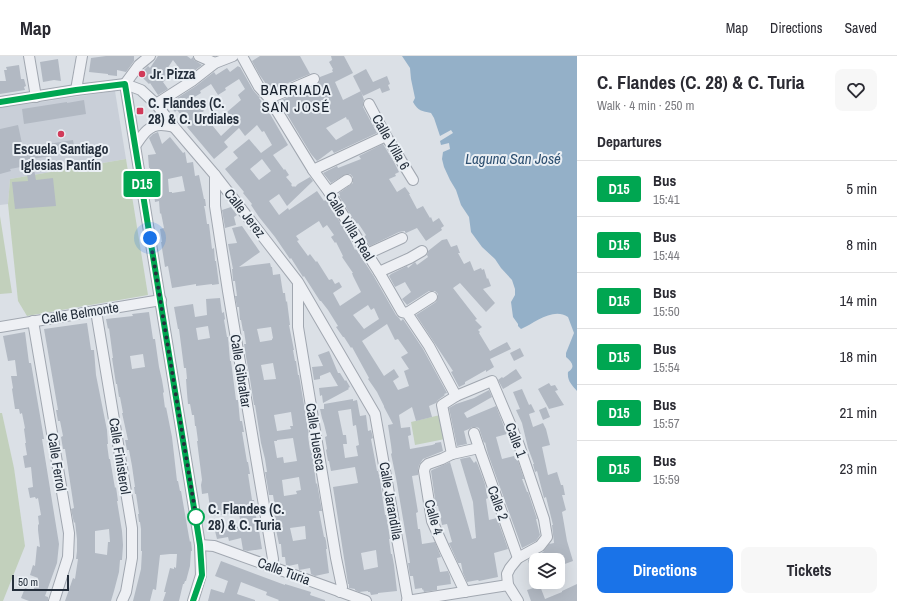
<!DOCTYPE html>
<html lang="en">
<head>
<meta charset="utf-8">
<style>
	body { margin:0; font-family:"Archivo Narrow",sans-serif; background:#f7f7f7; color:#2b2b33; height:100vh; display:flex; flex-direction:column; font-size:15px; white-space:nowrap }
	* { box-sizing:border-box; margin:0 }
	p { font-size:13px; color:#7c7c81 }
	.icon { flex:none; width:22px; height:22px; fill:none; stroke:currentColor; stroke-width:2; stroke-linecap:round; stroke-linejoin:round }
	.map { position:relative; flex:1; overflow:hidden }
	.details { display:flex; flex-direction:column; background:#fff; width:320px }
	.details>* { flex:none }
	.badge { padding:0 8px; border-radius:3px; font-size:14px; line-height:26px }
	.tools { position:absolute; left:529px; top:497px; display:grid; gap:8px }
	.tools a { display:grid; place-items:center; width:36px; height:36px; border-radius:8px; background:#fff; box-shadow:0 4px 16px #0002; font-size:20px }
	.scale { position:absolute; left:12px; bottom:10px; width:57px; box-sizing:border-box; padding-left:4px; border:2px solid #252f3c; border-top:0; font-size:11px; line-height:14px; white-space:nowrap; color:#252f3c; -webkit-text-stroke:3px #eaeff4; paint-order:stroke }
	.you { position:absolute; width:20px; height:20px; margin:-10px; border:3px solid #fff; border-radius:50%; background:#1a73e8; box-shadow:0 0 0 6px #1a73e833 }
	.map>.badge { position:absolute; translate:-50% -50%; box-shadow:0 0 0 2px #fff }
	h2 { padding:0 20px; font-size:15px; line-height:36px }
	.round { display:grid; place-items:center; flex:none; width:42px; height:42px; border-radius:8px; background:#f7f7f7 }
	.overview { display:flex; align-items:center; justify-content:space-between; height:68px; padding:0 20px }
	h1 { font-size:19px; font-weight:700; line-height:30px }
	.primary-button { display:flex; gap:8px; margin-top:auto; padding:8px 20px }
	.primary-button a { flex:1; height:46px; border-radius:8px; background:#1a73e8; color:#fff; font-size:16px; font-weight:700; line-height:46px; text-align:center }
	.primary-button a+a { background:#f7f7f7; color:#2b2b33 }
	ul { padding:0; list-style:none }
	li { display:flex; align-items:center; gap:12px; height:56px; padding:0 20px; border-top:1px solid #e1e1e2 }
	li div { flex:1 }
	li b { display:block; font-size:15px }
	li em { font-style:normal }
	li .badge { min-width:44px; font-weight:700; text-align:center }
	header { display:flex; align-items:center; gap:24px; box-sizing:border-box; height:56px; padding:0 20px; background:#fff; border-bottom:1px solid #e1e1e2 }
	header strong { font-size:19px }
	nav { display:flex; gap:22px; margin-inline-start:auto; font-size:14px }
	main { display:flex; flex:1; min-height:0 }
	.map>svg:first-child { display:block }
	.built { fill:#c9cfd8 }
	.green { fill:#c2d0bc }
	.water { fill:#94b0c8 }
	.building { fill:#b2b9c3; fill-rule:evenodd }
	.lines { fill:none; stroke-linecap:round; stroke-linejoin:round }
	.minor-casing { stroke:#a1a7b0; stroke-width:12 }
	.minor { stroke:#eef0f4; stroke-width:10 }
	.line-casing { stroke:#fff; stroke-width:9 }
	.line { stroke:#00a651; stroke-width:6 }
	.walk { stroke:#252f3c; stroke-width:4; stroke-dasharray:0 7.2 }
	.poi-dot { fill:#d13a59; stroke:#eaeff4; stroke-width:1.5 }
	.stop-dot { fill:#fff; stroke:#00a651; stroke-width:2 }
	.labels { text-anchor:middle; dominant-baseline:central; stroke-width:4; stroke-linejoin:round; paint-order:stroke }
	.poi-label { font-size:14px; font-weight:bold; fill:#252f3c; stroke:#eaeff4; text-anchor:start }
	.street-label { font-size:14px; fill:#252f3c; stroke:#eaeff4 }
	.stop-label { font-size:14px; font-weight:bold; fill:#252f3c; stroke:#eaeff4; text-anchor:start }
	.neighbourhood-label { font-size:15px; letter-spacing:1px; fill:#17202d; stroke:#eaeff4 }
	.water-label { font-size:15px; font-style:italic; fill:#2e5071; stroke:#eaeff4 }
</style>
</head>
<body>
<header>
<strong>Map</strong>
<nav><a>Map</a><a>Directions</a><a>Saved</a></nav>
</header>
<main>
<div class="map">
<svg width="577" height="545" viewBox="0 0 577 545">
	<rect width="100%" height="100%" fill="#dbe0e6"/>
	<polygon class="built" points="115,35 126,103 10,123 8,148 0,149 0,52"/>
	<g class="green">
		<polygon points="126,103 148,239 27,260 18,245 8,148 10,123"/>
		<polygon points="0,160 12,237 0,238"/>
		<polygon points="0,357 2,357 14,412 25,490 3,545 0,545"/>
		<polygon points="440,359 445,383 415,389 411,366"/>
	</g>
	<path class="water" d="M402,0H577V335C572,329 567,325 568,316C576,311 572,306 566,301V297L574,277L568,261C553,251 535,267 521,273L518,270V268L513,261L511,246L515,239V233L512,224L501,212L495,203L482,191L471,176L469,161L461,149L456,134L450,124L444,111L442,103L443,96L450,93L449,87L441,89L440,85L453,77L451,74L440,80L434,62L431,57C422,55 418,55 413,46L415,42L411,23L410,12Z"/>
	<g class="building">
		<polygon points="106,0 134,0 134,5 126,16 117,14 117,20 108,19 108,18 89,16 91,2"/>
		<polygon points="158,0 187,0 191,3 193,1 194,4 202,9 186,21 173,4 165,16 169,21 163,26 168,33 158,39 150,27 149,28 140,19 137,23 144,14 148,10 150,12"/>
		<polygon points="260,0 300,0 310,18 271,34 268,31 259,18 252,5"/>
		<path d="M331,0H344L353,17L335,26L343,44L361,35L364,44L363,47V51L377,77L334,97L332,94L320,103L317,105L311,98L279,45L317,29L319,27L320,21L333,16L332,14L333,13L329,6L332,4ZM346,61L347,64L348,63L353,74L336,84L326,72Z"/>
		<polygon points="58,3 61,25 54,24 43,26 40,6"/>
		<polygon points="19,9 21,23 24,23 26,30 24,31 25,34 0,38 0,25 6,25 4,14 7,14 6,11"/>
		<path d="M238,10L239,11H240L253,34L260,42H259L266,51L288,89L273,99L284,114L285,113L289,119L286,121L292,128L291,129L293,131L294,130L295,131L298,128L310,121L313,125L287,150L279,138L269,145L279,159L288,152L289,154L317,135L324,145L326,143L349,181L355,194L356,193L373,219L396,259L399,262L401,265L403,263L423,293L447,337L444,338L445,339L438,344L436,347L429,350L432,361L416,365L412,351L399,359L401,372L410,371L411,379L408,380L410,393L432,389L435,388V387L441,386L443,395L423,403L419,409L418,414V419L412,420L418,456L416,457L418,473H420L422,488L435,486L441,501L437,502L440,516L448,515L450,520L451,528L437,530V534L424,536L423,533L422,534V532L415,533L413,520H410L408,507H410L407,486L396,422L391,398L392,397L391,389L388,369L393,368L384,351V350L377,336L368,323L369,322L352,291L351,292L344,281H343L336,271L338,270L328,254L321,245H320L304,220L303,221L291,202L290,203L275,181L259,161L251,149L252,148L243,137L244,136L225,113L238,102L233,96L249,83L261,97L272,89L264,75L262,76L257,69L245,80L239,72L224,86L228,91L214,103L187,71L189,69L177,54L175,56L168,48L196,30L214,16L216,19L227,12L230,16ZM239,23L245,33L238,39L241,44L227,56L236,66L221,80L212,69L210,70L199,58L204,55L193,42L201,37L200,35L211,28L218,39L226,34L225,32ZM262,103L271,115L259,124L250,113ZM319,165L323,172L327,169L334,179L331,181L335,187L336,186L343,200L342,201L353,217H352L353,220L361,236L340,250L333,237L342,231L339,226L335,228L332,223L329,224L317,205L316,206L310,198L308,200L297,185L299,184L296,180ZM368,249L371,254L374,252L379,263L364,273L353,259ZM387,268L395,284L398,283L408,297L401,301L409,313L404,315L409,330L398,334L393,325L399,321L394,313L384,320L362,285Z"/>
		<polygon points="366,13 373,26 387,20 390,28 388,29 390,34 382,37 380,32 363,40 353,20"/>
		<polygon points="84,44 86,58 24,68 22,53 67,46 67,47"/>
		<polygon points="18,69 23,92 73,84 75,96 32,103 36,124 53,122 56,150 15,153 12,126 28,125 26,110 10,113 11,115 0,118 0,73"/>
		<path d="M158,76L162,88L170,81L183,97L185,96L187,107L193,106L195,120L199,119L204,143H205L206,150H204L205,154L207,168H209L212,193L214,192L215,205H216L219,228L212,229V228L196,230V228L172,232L168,210L165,211L161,186H162L160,173L164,172L161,157L160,158L159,145L155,146L154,138H156L155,125H152L150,112H149L148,99L156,98L149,82L153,78ZM182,120L185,135L172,137V136H169L168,123Z"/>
		<polygon points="383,88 394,106 399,116 395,118 396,120 389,123 397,136 405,131 410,138 409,138 417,153 423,150 430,162 431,161 433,166 439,162 444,170 441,172 442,174 426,185 417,172 406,177 405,176 405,175 399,176 370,190 364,181 366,179 358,167 356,168 339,140 340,140 339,137 353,127 353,121 350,118 346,118 331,127 323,117 337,110 338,112 361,103 359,100"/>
		<polygon points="231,151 237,159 234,161 236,169 225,172 222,154"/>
		<path d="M242,170L260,196L239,211L270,207L271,211H272L273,219L280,218L283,237H285L286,246L287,245L290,269H289L294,294H293L295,305H296L298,319H299L309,379L308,380L310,394H312L316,428L317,427L322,455H319L324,481H325L326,485L327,493H326L329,517L315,520L311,518L310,512L299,514L298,508L288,510L286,509L285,501H282L281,488H279L274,464L273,451H275L273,439H269L267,427L265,416H267L265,403L261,387L255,349H254L250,323L246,301L244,288H246L244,275H243L241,264H240L239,251H237L235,240H237L235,225H233L232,213H233L228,188L237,187L232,172ZM271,271L273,282L272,283V284L260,286L257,273ZM273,307L276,323L264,324L261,309ZM291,356L293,370H290L291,373L277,375L274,359ZM293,382L297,405L284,407L283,401L277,402L274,385H277V384ZM299,421L301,434L296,435L297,438L284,440L282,424ZM305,470L306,483L293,485L290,472Z"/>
		<polygon points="447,183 451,191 457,189 460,197 458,197 464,208 470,205 474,215 481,212 482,214 484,213 487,223 488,222 491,230 483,233 495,247 486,256 460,227 453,232 477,263 475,264 482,271 478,274 480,276 479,277 490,295 507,286 511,293 490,303 494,311 486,316 486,314 465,326 465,328 459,331 451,316 453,315 416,259 436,246 438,241 438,238 435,235 429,235 407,249 402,243 411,236 405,226 395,231 389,220 391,218 407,210 408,212 415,206 417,209 428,201 427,199 428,195 442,184"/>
		<path d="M220,242L222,257L224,256L225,263L224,264L227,281H228L230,305H231L236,344H238L240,365H242L244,376H242L247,406H248L250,418H248L252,444H254L257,468H258L262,493L248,495L243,494L241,482L229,485L228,481L217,483L215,475L241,470L239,457L211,460L208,437L202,438L201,429L202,424L197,385H198L196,370H195L194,359H192L190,348H188L187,337L186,323H187L186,312H184L179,273H178L174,251L193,248L195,261L207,259L206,243ZM208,270L210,282L198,284L196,272Z"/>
		<path d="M149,256L153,283H155L159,311L162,324L164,336L163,337L165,352L166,351L172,381L177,425H178L180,435H181L189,481L190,486L191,485L192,495H191L190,510L186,525H185L184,528H183L179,545H163L166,536H164L170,512L174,513V511L176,512L177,498H170L160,499L156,534L153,533L150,545H133L141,513L142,495H141V473L140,466H139L138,458H139L136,438H135L134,431H135L132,410L129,394H127L125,384H128L122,357H123L120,341H119L117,328H116L112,302H113L109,272L108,273L106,263L133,260L132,258ZM143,298L145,311L132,313L130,300Z"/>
		<path d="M87,267L91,294H94L96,319L107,374L108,388H107L109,403H110L115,432L116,431L118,445H117L122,475L123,489L122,504H120L119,516L114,535L111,545H65L73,522L75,523L78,503H76L77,495V483L75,466L74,467L71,453L74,452L67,406L65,393H63L61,381L63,380L60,365H58L56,354H58L44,273ZM109,473L110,486H108L107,499L95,497V475Z"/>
		<polygon points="25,276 29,307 31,307 44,383 42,383 59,488 57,507 45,540 48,541 48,545 29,545 21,542 25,532 33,535 38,522 30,519 33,509 35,510 37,490 40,491 38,474 38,469 39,468 38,460 41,459 38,442 36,443 35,441 30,442 28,432 33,431 31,411 25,412 23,400 27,399 25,387 26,387 24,373 25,372 22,357 20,358 19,353 15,353 12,333 13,332 11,320 17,320 15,304 8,305 3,280"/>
		<polygon points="520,292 524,300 514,305 510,297"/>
		<polygon points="329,295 338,317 340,317 345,325 346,324 350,331 348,332 349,333 323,347 322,339 320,340 319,332 338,330 330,316 320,320 320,323 314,324 312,311 323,310 318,299"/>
		<polygon points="516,313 522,322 503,333 498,324 502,321 503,322"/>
		<polygon points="549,327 551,330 555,329 558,334 555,335 564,349 549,353 538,333"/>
		<polygon points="522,333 529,349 531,348 535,356 529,358 533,371 543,367 546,373 550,389 542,391 548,419 557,416 561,429 563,429 565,439 562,439 566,454 562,456 567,485 573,505 562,509 559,501 546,504 536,504 536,527 534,527 528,504 543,496 549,488 554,487 552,469 553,469 546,441 544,442 537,415 535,416 533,408 534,408 528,392 522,367 516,354 520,353 513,336"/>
		<polygon points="489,334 492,341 464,357 467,362 496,350 507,378 496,381 502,403 514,400 515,403 517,402 524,423 522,423 527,436 528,436 537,463 536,463 540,479 536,485 522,492 488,398 485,386 484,387 479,372 476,371 472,371 469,373 464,375 467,388 457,390 449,352 456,348 474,342"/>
		<path d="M353,343V345L357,344L360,360L366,359L368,375L371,374L373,382L371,383L375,404L377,415H378L380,424L385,459H386L389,476L390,483H389L391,498H392L394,509L397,535L378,537V538L371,539L370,536H368V535L359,536L355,534V533L349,532V528H348L333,431L358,427L355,411L331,415L329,405H328L326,394L327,393L325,381L327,380L324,368L322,362L320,353H324V348ZM351,353L353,370L356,369L359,389L356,390L358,400L345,402L343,388H347L346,379H343L338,355ZM376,494L378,511L364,514L361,497Z"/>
		<polygon points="546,351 550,361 543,364 539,354"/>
		<polygon points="470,401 474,407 476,405 478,409 485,428 487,439 488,442 486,443 489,464 497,462 508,493 494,497 498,521 479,525 478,524 467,526 463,517 461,507 458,507 449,487 452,486 447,468 442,469 438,450 436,450 431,415 432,414 450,406 472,483 476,482 473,446 460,403"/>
		<polygon points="221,505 285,529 285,528 311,536 310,539 325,544 325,545 278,545 279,544 266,539 267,536 241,526 237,538 255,544 255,545 208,545 211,533 224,537 228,525 215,520"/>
		<polygon points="577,528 577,545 531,545 527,534 540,530 545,543 562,536 562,535"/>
	</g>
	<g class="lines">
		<defs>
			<g id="minor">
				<polyline points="29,0 36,41"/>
				<polyline points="199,0 215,7"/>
				<polyline points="242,0 259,31 269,42 313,114 329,136 356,180 379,216 402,256 407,257 429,290 456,340"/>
				<polyline points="125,28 200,489 201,519 193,545"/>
				<polyline points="125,28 139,9 150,0"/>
				<polyline points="76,34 82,0"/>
				<polyline points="269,42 291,33 314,23"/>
				<polyline points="0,46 76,34 125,28 141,34 156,48 174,71 215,119 298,226 375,358 408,545"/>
				<polyline points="156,48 192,25 215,7 233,0"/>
				<polyline points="369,48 386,80 413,124"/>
				<path d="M135,90C142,80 148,69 161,69C165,69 170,70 174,71"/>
				<polyline points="313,114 386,80"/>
				<polyline points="215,119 215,150 228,235 273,503 272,511"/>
				<polyline points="329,136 347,124"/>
				<polyline points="367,198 402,182"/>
				<polyline points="379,216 410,202 422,195"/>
				<polyline points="298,228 298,271 336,502 342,531 340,536"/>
				<polyline points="96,255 132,472 132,502 126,536 122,545"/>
				<polyline points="407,257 432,241"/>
				<polyline points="33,265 69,477 68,501 54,545"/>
				<polyline points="0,271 161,244"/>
				<polyline points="474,377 479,392 518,502"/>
				<polyline points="452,398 442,349 456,340 492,325 519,389 544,463 547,481 540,490 518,502 510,512 507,518 508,529"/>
				<polyline points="200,489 214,490 366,545"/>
				<polyline points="465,536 445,494 432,465 424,415 425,411 428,408 442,403 452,398 479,392"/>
				<polyline points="407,545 508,529 518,545"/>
			</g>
		</defs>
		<use href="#minor" class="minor-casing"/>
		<use href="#minor" class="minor"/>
	</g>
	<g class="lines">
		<defs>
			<polyline id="line" points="0,46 76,34 125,28 200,489 202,519 193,545"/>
		</defs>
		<use href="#line" class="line-casing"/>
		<use href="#line" class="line"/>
		<polyline class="walk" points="150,182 196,461"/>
	</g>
	<g class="poi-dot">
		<circle cx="142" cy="18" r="4"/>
		<rect x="136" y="51" width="8" height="8" rx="2"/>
		<circle cx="61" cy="78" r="4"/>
	</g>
	<circle class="stop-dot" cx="196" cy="461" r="8"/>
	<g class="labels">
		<g class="poi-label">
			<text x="150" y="18">Jr. Pizza</text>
			<text x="148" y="47">C. Flandes (C.<tspan x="148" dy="16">28) &amp; C. Urdiales</tspan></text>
			<text x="61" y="93" text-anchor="middle">Escuela Santiago<tspan x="61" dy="16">Iglesias Pantín</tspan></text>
		</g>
		<g class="street-label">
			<text transform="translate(391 86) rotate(60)">Calle Villa 6</text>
			<text transform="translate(245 157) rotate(52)">Calle Jerez</text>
			<text transform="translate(350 170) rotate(58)">Calle Villa Real</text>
			<text transform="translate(80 257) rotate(-9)">Calle Belmonte</text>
			<text transform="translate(241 315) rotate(81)">Calle Gibraltar</text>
			<text transform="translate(316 381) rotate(81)">Calle Huesca</text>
			<text transform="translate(516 384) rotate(69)">Calle 1</text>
			<text transform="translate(120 400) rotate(81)">Calle Finisterol</text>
			<text transform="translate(57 406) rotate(81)">Calle Ferrol</text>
			<text transform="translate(391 445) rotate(80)">Calle Jarandilla</text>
			<text transform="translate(498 447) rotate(70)">Calle 2</text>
			<text transform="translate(434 461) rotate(74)">Calle 4</text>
			<text transform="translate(284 515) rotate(20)">Calle Turia</text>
		</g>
		<g class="stop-label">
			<text x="208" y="453">C. Flandes (C.<tspan x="208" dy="16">28) &amp; C. Turia</tspan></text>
		</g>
		<g class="neighbourhood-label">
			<text x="296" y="33">BARRIADA<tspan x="296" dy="17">SAN JOSÉ</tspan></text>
		</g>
		<g class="water-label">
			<text x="513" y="102">Laguna San José</text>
		</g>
	</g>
</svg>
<div class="tools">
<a><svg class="icon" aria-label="layers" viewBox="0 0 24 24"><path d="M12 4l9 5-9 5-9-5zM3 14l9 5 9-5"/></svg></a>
</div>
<div class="scale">50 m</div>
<div class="you" style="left:150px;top:182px"></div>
<b class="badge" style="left:142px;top:128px;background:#00a651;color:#fff">D15</b>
</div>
<section class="details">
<div class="overview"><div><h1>C. Flandes (C. 28) &amp; C. Turia</h1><p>Walk · 4 min · 250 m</p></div><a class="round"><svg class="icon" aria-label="heart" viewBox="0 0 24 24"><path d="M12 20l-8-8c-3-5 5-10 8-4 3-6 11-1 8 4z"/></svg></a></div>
<h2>Departures</h2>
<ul>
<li><span class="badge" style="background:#00a651;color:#fff">D15</span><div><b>Bus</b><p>15:41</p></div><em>5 min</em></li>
<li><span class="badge" style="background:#00a651;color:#fff">D15</span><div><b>Bus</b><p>15:44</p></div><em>8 min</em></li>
<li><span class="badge" style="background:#00a651;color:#fff">D15</span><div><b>Bus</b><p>15:50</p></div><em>14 min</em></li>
<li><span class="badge" style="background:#00a651;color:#fff">D15</span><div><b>Bus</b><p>15:54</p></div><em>18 min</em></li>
<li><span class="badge" style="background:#00a651;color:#fff">D15</span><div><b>Bus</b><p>15:57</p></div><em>21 min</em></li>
<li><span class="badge" style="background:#00a651;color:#fff">D15</span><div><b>Bus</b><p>15:59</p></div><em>23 min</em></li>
</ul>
<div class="primary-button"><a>Directions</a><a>Tickets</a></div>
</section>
</main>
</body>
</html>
